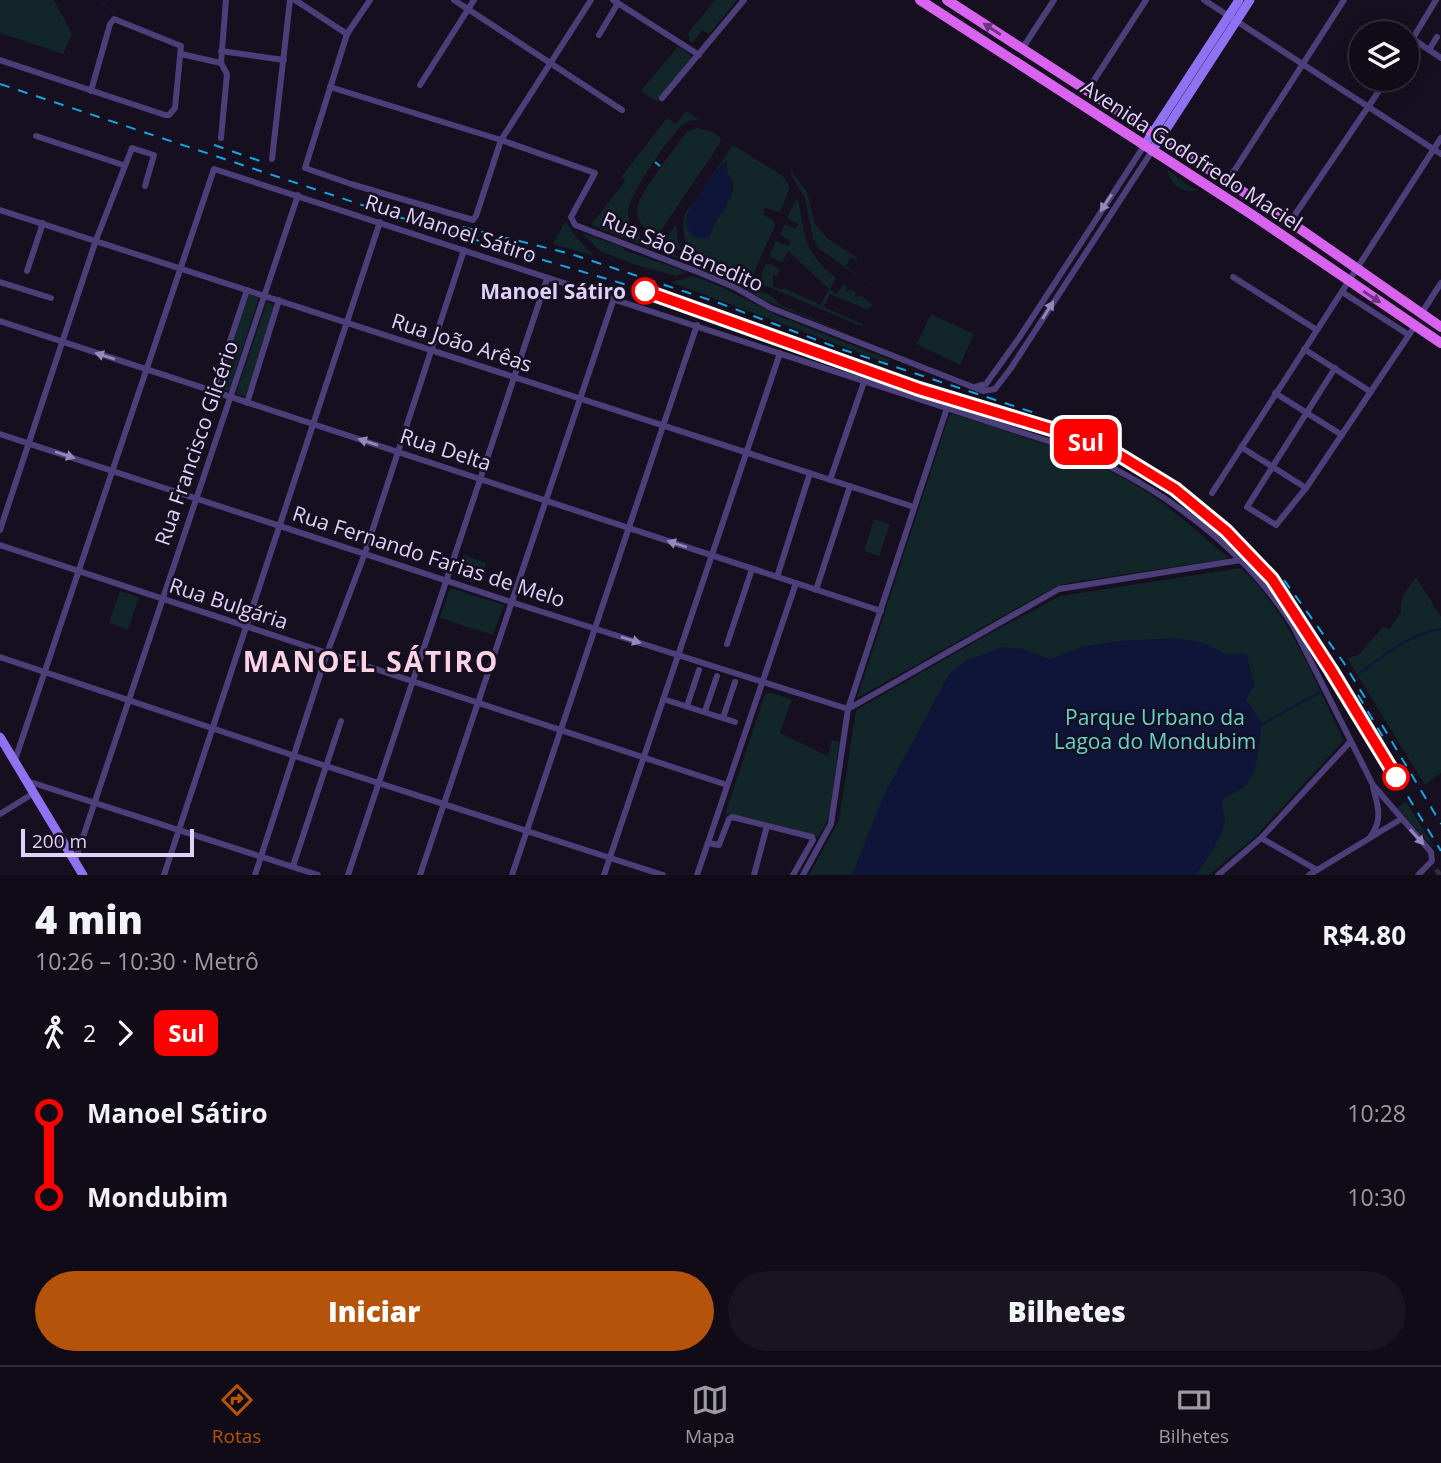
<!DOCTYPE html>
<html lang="pt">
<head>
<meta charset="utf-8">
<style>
	body { margin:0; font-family:"Open Sans",sans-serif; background:#191420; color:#f1f3f6; height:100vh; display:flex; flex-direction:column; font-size:26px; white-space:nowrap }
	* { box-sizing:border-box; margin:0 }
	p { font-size:23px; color:#9c9ba1 }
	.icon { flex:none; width:38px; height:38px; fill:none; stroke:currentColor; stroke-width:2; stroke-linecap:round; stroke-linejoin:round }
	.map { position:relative; height:875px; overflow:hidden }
	.panel { display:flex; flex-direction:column; background:#100b17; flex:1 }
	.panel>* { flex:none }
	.badge { padding:0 14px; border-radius:10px; font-size:24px; line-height:46px }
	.buttons { position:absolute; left:1349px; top:21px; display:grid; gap:14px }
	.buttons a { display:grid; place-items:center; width:70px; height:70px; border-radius:50%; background:#100b17; box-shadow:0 4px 18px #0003,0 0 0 2px #302b36; font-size:35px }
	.scale { position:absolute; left:21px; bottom:18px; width:173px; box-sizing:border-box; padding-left:7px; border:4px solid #ded1fa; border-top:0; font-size:19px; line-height:24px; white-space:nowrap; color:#ded1fa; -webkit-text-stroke:5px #150f1f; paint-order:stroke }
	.map>.badge { position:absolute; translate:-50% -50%; box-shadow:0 0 0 4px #fff }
	.legs { display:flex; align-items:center; gap:10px; height:77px; padding:0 35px; font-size:23px }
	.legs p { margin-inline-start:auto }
	.summary { display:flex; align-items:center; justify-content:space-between; height:119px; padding:0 35px }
	h1 { font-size:38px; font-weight:800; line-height:52px }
	.cta { display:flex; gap:14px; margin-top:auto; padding:14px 35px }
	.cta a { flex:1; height:80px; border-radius:42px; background:#b45309; color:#fff; font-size:28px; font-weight:800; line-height:80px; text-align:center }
	.cta a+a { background:#191420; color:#f1f3f6 }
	ul { padding:0 35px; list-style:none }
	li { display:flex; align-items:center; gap:24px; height:84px; font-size:26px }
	li i { display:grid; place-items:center; width:10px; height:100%; margin:0 9px; background:currentColor }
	li i::after { content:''; width:18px; height:18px; margin:-9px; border:5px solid; border-radius:50%; background:#100b17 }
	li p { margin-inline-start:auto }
	li:first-child i { background:linear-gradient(#0000 50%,currentColor 0) }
	li:last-child i { background:linear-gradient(currentColor 50%,#0000 0) }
	.tab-bar { display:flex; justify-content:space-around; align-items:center; height:98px; border-top:2px solid #302b36; background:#100b17; font-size:19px; color:#9c9ba1 }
	.tab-bar a { display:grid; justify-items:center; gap:4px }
	.tab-bar .selected { color:#b45309 }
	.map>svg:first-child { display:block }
	.green { fill:#122528; fill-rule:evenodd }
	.water { fill:#0e1539 }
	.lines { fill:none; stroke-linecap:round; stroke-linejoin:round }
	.stream { stroke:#0e1539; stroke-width:2 }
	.primary-tunnel { stroke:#332c40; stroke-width:10; stroke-dasharray:10 5; stroke-linecap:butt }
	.street { stroke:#4c3e79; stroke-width:6 }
	.secondary { stroke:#8e72f1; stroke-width:9 }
	.primary { stroke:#d763ef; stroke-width:10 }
	.rail { stroke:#16a5e1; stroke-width:2; stroke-dasharray:10 9; stroke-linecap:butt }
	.oneway { fill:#6c357d }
	.oneway2 { fill:#9588ba }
	.line-1-casing { stroke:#fff; stroke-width:16 }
	.line-1 { stroke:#f00; stroke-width:10 }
	.stop-1-dot { fill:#fff; stroke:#f00; stroke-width:3.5 }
	.labels { text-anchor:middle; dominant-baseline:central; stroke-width:5; stroke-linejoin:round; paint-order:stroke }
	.street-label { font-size:21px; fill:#ded1fa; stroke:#150f1f }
	.stop-label { font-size:21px; font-weight:bold; fill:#ded1fa; stroke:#150f1f; text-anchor:end }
	.park-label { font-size:21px; fill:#65d3cd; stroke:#150f1f }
	.district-label { font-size:28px; font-weight:bold; letter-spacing:2px; fill:#fbd3e5; stroke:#150f1f }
</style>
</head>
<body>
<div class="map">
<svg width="1441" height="875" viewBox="0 0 1441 875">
	<rect width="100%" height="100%" fill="#150f1f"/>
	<g class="green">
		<polygon points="0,0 54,0 72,34 63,54 0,33"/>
		<polygon points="715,0 737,0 709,34 702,30 693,42 690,42 688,33"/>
		<polygon points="678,46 693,57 657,102 641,91"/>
		<path d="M686,111L700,120C694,120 689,120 684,124C672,131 628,197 628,211C628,226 640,238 652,246L649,248L591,225L625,181L621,177L667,118L676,124Z"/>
		<path d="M697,128L711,131L720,137L721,142L660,232L653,236C645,230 636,220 637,209C639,193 671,154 681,139L688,131Z"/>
		<path d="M733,145L783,176L790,187L780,212L765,208L763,214L773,220L775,226L751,278C741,276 732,271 724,268C698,257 677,247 685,214ZM727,160L726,171C746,194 715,214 711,232L687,226L690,209L716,171Z"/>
		<path d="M1167,169L1190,187L1199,190C1182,194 1170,185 1167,169Z"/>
		<polygon points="792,172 807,192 815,224 828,239 858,258 856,260 851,257 846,266 880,292 818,248 813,238 805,198 790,173"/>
		<path d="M796,199L799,202C804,238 806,254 836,278L830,289L836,294L844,284L847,287L846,292L851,289L856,292L854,298L861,295L872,305L868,310L830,294L824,307L862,324L863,327L759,283L765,265L770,264L780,269L777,276L773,275V286L782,290L784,288L823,306L821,304L829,289L788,251L782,263L769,256L776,241L788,246L790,241L780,234L785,224L796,229L798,224L787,218Z"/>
		<polygon points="565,221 576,237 594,256 553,244"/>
		<polygon points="676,223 678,243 683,251 663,244"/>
		<polygon points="581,233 622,247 626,251 688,272 676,276 632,264 600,251"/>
		<polygon points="665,251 772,296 779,304 865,341 769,302 706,270 664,253"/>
		<polygon points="694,276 717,285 779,316 890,360 887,363 671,282"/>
		<polygon points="248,294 259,297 229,391 218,388"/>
		<polygon points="267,302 275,306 247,396 238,395 236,393"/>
		<polygon points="931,314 974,334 960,365 917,344"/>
		<path d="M953,414C1019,436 1088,454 1147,492C1175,510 1200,535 1227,556L1225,559L1068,583L1051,589L857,698L949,416Z"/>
		<polygon points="874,519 890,524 879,556 864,551"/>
		<polygon points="463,555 486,563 481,580 457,572"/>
		<path d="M1241,568C1290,613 1314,681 1344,740L1255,837L1209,875H809L839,820L856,710L989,634L1060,596Z"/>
		<path d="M1416,577L1441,617V773L1425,785L1347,658L1358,655L1383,627L1390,629L1401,611C1398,597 1409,588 1416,577Z"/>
		<polygon points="450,588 504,605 493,635 440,618"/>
		<polygon points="120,591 139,597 128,630 109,623"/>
		<polygon points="770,692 792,700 780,733 828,756 832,740 839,741 830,815 819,837 725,814 765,694"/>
		<polygon points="1406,801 1435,849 1397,808"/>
	</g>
	<g class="water">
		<path d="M727,160C725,176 736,181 729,200C724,214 712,222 710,236L705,239L693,237C688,230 685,224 687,216C690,203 717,168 727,160Z"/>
		<path d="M1176,638L1204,643L1226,654H1246L1255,685L1246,699L1262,724C1259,742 1259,776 1242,788C1235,793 1229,794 1222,800C1221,808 1225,813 1225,821C1224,833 1204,865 1196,875H852L883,797L948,676L965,661L1003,647L1023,649L1050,659L1085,646L1120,641Z"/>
	</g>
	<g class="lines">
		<g class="stream">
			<polyline points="99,0 115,14"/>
			<path d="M1357,675C1384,656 1408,634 1441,629"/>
			<polyline points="1262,724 1319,693"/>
		</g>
		<polyline class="primary-tunnel" points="1437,875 1441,872"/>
		<g class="street">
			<polyline points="295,0 347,34"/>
			<polyline points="370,0 347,34 305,168 351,184 473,220 476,216 501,140 591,0"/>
			<polyline points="454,0 622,110"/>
			<polyline points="613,0 699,55"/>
			<polyline points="1204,0 1441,154"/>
			<polyline points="599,35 618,3"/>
			<polyline points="1413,39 1441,58"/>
			<polyline points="1407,48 1436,0"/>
			<polyline points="1022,49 1054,0"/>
			<polyline points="1429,50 1437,37"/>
			<polyline points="221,51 284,60"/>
			<polyline points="181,54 221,63"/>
			<polyline points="0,60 165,115 169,115 175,108 181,46 114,19 110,24 91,91"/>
			<polyline points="420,85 474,0"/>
			<polyline points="330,87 501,140 595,173 571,217 575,225 698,272 734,287 771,308 983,391 995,389 1011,368 1152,151"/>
			<polyline points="1087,91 1146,0"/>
			<polyline points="662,98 744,0"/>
			<polyline points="36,136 123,165"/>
			<polyline points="221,138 227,74 221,63 226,0"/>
			<polyline points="272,159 290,0"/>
			<polyline points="1227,182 1344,0"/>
			<polyline points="0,210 914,507"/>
			<polyline points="1290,222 1387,79"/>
			<polyline points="27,271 43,223"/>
			<polyline points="1233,277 1317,330"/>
			<polyline points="0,282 51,298"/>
			<polyline points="1342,292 1409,335"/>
			<polyline points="1421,314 1441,283"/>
			<polyline points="0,321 881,611"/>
			<polyline points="1304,349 1371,392"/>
			<polyline points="1335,368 1247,507 1276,525 1306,488 1415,326"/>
			<polyline points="975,387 986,384 1019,338 1144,146"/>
			<polyline points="213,392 247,290"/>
			<polyline points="1275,393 1342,435"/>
			<polyline points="247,403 279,300"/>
			<polyline points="0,434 511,602 848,709"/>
			<polyline points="1241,447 1306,488"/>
			<polyline points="830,480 864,382"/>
			<polyline points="1212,493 1441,138"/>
			<polyline points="0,530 96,240 132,148 154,155 145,186"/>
			<polyline points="0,545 727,785"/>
			<polyline points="777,577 810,473"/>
			<polyline points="816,590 850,486"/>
			<polyline points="727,644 752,569"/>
			<polyline points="0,657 295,756 663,875"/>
			<polyline points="663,699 735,722"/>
			<polyline points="687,706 699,670"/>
			<polyline points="848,709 1059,589 1241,560"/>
			<polyline points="705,711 717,676"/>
			<polyline points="723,718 735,682"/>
			<path d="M15,760L214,169L1051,442C1146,475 1240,541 1293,626L1373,785L1431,852L1432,861L1418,875"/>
			<polyline points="27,781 318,875"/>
			<polyline points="0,814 34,793"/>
			<path d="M1371,836C1383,819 1378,806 1373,787"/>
			<polyline points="1261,838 1317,870"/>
			<polyline points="708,843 719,845 729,819 732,817 812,837 813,840 793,875"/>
			<polyline points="75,861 298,195"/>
			<polyline points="293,866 341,721"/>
			<polyline points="164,875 380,222"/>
			<polyline points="255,875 327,653 365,553 464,250"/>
			<polyline points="348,875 547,279"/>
			<polyline points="420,875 614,298"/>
			<polyline points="512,875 697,325"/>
			<polyline points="604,875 780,353"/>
			<polyline points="697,875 796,583"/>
			<polyline points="754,875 767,826"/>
			<polyline points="803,875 831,824 848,709 947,408"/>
			<polyline points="1218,875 1261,838 1350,742"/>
			<polyline points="1309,875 1401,819"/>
		</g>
		<g class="secondary">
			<polyline points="1144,146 1239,0"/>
			<polyline points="1152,151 1250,0"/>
			<polyline points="0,737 83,875"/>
		</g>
		<g class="primary">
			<polyline points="920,0 1251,214 1441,343"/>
			<polyline points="947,0 1290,222 1441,327"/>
		</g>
		<g class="rail">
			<polyline points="0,84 392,215 644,290 919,389 1058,431 1116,453 1175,489 1226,531 1272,579 1331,670 1441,851"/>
			<polyline points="214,145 260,161"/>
			<polyline points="655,162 660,166"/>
			<polyline points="463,227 571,254 719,303 838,348 1035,413"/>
			<polyline points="1284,580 1344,663 1367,701"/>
			<polyline points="1358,695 1383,737"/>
			<polyline points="1382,725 1441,824"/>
		</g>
	</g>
	<defs><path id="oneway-solid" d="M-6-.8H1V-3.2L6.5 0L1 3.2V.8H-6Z" transform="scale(1.75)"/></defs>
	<g class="oneway">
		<use href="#oneway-solid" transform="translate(992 29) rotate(-147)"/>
		<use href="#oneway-solid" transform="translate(1372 297) rotate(34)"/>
	</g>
	<g class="oneway2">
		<use href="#oneway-solid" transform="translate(1106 203) rotate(123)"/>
		<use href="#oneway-solid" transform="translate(1048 310) rotate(-58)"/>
		<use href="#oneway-solid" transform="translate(105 356) rotate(-162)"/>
		<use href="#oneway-solid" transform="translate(368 442) rotate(-162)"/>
		<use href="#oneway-solid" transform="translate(65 455) rotate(18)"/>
		<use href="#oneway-solid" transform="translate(677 544) rotate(-162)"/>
		<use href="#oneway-solid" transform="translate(631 640) rotate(17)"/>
		<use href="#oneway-solid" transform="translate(1417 837) rotate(48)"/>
	</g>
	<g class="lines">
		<defs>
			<polyline id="line-1" points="645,291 919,389 1058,431 1116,453 1175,489 1226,531 1272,579 1331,670 1396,777"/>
		</defs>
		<use href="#line-1" class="line-1-casing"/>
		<use href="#line-1" class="line-1"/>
	</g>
	<g class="stop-1-dot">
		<circle cx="645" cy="291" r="12"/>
		<circle cx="1396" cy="777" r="12"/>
	</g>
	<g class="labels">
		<g class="street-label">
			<text transform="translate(1192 155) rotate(33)">Avenida Godofredo Maciel</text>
			<text transform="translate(451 228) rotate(18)">Rua Manoel Sátiro</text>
			<text transform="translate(683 251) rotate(23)">Rua São Benedito</text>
			<text transform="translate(462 342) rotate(18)">Rua João Arêas</text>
			<text transform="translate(196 443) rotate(-71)">Rua Francisco Glicério</text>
			<text transform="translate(446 449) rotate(18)">Rua Delta</text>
			<text transform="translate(429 556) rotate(18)">Rua Fernando Farias de Melo</text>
			<text transform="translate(229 603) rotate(18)">Rua Bulgária</text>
		</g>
		<g class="stop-label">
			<text x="626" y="291">Manoel Sátiro</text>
		</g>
		<g class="park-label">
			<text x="1155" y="717">Parque Urbano da<tspan x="1155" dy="24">Lagoa do Mondubim</tspan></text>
		</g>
		<g class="district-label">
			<text x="371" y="661">MANOEL SÁTIRO</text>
		</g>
	</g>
</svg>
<div class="buttons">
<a><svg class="icon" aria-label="layers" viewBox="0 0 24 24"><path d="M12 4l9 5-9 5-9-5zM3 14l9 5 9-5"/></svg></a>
</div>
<div class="scale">200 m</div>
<b class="badge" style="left:1086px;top:442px;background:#f00;color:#fff">Sul</b>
</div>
<section class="panel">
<div class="summary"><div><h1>4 min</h1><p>10:26 – 10:30 · Metrô</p></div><b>R$4.80</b></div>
<div class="legs"><svg class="icon" aria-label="walk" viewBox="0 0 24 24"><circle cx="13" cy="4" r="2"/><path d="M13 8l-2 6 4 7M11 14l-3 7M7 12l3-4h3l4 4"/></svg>2<svg class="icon" aria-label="forward" viewBox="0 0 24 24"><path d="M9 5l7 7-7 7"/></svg><b class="badge" style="background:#f00;color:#fff">Sul</b></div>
<ul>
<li><i style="color:#f00"></i><b>Manoel Sátiro</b><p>10:28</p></li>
<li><i style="color:#f00"></i><b>Mondubim</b><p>10:30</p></li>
</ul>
<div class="cta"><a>Iniciar</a><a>Bilhetes</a></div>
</section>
<nav class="tab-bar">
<a class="selected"><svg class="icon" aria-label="directions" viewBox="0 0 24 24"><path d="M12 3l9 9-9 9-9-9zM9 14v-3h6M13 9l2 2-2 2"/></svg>Rotas</a>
<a><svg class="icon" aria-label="map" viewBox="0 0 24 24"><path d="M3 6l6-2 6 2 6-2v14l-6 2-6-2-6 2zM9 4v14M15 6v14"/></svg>Mapa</a>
<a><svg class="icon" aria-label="tickets" viewBox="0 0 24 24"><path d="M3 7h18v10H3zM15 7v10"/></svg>Bilhetes</a>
</nav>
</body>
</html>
